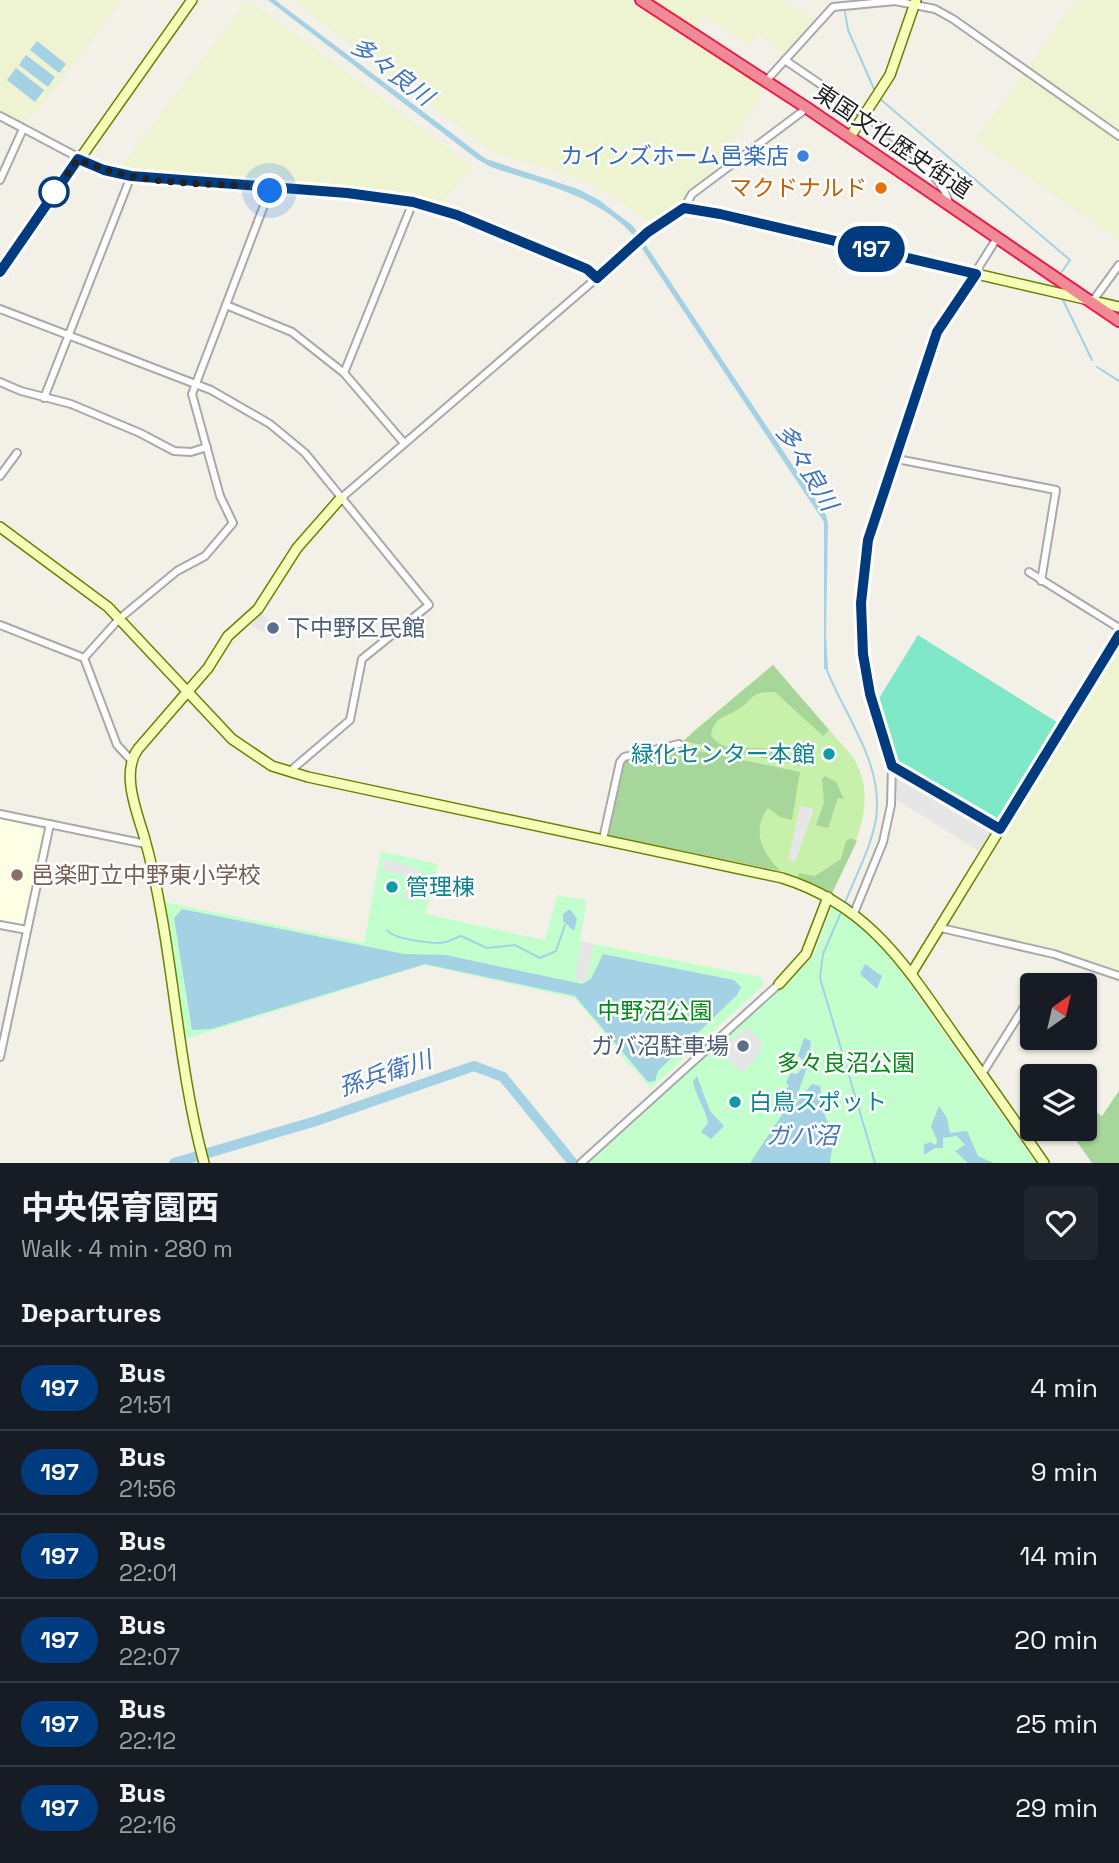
<!DOCTYPE html>
<html lang="en">
<head>
<meta charset="utf-8">
<style>
	body { margin:0; font-family:"Space Grotesk","Noto Sans JP",sans-serif; background:#20242c; color:#f1f3f6; height:100vh; display:flex; flex-direction:column; font-size:26px; white-space:nowrap }
	* { box-sizing:border-box; margin:0 }
	p { font-size:23px; color:#9ea1a6 }
	.icon { flex:none; width:38px; height:38px; fill:none; stroke:currentColor; stroke-width:2; stroke-linecap:round; stroke-linejoin:round }
	.map { position:relative; height:1163px; overflow:hidden }
	.side { display:flex; flex-direction:column; background:#171b24; flex:1 }
	.side>* { flex:none }
	.badge { padding:0 14px; border-radius:23px; font-size:24px; line-height:46px }
	.needle { width:46px; rotate:34deg }
	.controls { position:absolute; left:1020px; top:973px; display:grid; gap:14px }
	.controls a { display:grid; place-items:center; width:77px; height:77px; border-radius:7px; background:#171b24; box-shadow:0 2px 5px #0004; font-size:35px }
	.you { position:absolute; width:35px; height:35px; margin:-18px; border:5px solid #fff; border-radius:50%; background:#1a73e8; box-shadow:0 0 0 10px #1a73e833 }
	.map>.badge { position:absolute; translate:-50% -50%; box-shadow:0 0 0 4px #fff }
	h2 { padding:0 21px; font-size:26px; line-height:63px }
	.round { display:grid; place-items:center; flex:none; width:74px; height:74px; border-radius:7px; background:#20242c }
	.summary { display:flex; align-items:center; justify-content:space-between; height:119px; padding:0 21px }
	h1 { font-size:33px; font-weight:700; line-height:52px }
	ul { padding:0; list-style:none }
	li { display:flex; align-items:center; gap:21px; height:84px; padding:0 21px; border-top:2px solid #363941 }
	li div { flex:1 }
	li b { display:block; font-size:26px }
	li em { font-style:normal }
	li .badge { min-width:77px; font-weight:700; text-align:center }
	.map>svg:first-child { display:block }
	.education { fill:#fdffe5 }
	.farmland { fill:#eef3d2 }
	.grass { fill:#c7f1aa }
	.forest { fill:#a6d699 }
	.park { fill:#c3ffcd }
	.pitch { fill:#7fe8c8 }
	.parking { fill:#e6e6e6 }
	.water { fill:#a5d1e4 }
	.lines { fill:none; stroke-linecap:round; stroke-linejoin:round }
	.stream { stroke:#a5d1e4; stroke-width:2 }
	.river { stroke:#a5d1e4; stroke-width:10 }
	.street-casing { stroke:#a9a9a9; stroke-width:10 }
	.secondary-casing { stroke:#6a8200; stroke-width:12 }
	.highway-casing { stroke:#ed1951; stroke-width:14 }
	.street { stroke:#fff; stroke-width:6 }
	.secondary { stroke:#f6ffba; stroke-width:9 }
	.highway { stroke:#f08a95; stroke-width:10 }
	.line-casing { stroke:#fff; stroke-width:16 }
	.line { stroke:#003b80; stroke-width:10 }
	.walk { stroke:#222; stroke-width:7; stroke-dasharray:0 12.6 }
	.shop-dot { fill:#3f7fe0; stroke:#fff; stroke-width:2.5 }
	.food-dot { fill:#e8710a; stroke:#fff; stroke-width:2.5 }
	.stop-dot { fill:#fff; stroke:#003b80; stroke-width:3.5 }
	.service-dot { fill:#5c6f8a; stroke:#fff; stroke-width:2.5 }
	.culture-dot { fill:#0f9aa8; stroke:#fff; stroke-width:2.5 }
	.education-dot { fill:#8d6e63; stroke:#fff; stroke-width:2.5 }
	.labels { text-anchor:middle; dominant-baseline:central; stroke-width:5; stroke-linejoin:round; paint-order:stroke }
	.street-label { font-size:23px; fill:#222; stroke:#fff }
	.shop-label { font-size:23px; fill:#366cbe; stroke:#fff; text-anchor:end }
	.food-label { font-size:23px; fill:#c56008; stroke:#fff; text-anchor:end }
	.service-label { font-size:23px; fill:#4e5e75; stroke:#fff; text-anchor:start }
	.culture-label { font-size:23px; fill:#0d838f; stroke:#fff; text-anchor:start }
	.education-label { font-size:23px; fill:#785e54; stroke:#fff; text-anchor:start }
	.park-label { font-size:23px; fill:#028918; stroke:#fff }
	.water-label { font-size:24px; font-style:italic; fill:#4376bd; stroke:#fff }
</style>
</head>
<body>
<div class="map">
<svg width="1119" height="1163" viewBox="0 0 1119 1163">
	<rect width="100%" height="100%" fill="#f3f0e8"/>
	<polygon class="education" points="0,819 44,830 24,922 20,924 0,920"/>
	<g class="farmland">
		<polygon points="4,0 122,0 38,110 29,115 26,126 0,113 0,6"/>
		<polygon points="248,0 472,166 441,203 382,193 118,171"/>
		<polygon points="293,0 629,0 768,86 707,180 657,221 649,223 618,199 576,177 492,151"/>
		<polygon points="652,0 783,0 817,22 786,56 757,34 748,45 704,16 696,28"/>
		<polygon points="1119,0 1119,240 976,140 1076,1"/>
		<polygon points="1119,646 1119,973 1053,951 949,926"/>
	</g>
	<path class="grass" d="M773,665L852,756C882,801 852,851 832,893L781,871L705,855L626,760L680,747L691,733Z"/>
	<g class="forest">
		<path d="M773,665L829,730L823,736L775,692C748,691 755,700 737,710C724,717 714,718 711,735C721,751 740,748 756,748C771,747 792,756 804,764L801,766L683,741Z"/>
		<path d="M675,746L800,772L792,820L780,817L768,808C751,830 762,854 781,871L607,835L623,763L628,758Z"/>
		<polygon points="825,776 836,782 844,799 838,798 828,828 816,825 824,803 822,779"/>
		<polygon points="851,838 857,841 832,893 798,877 799,873 815,876 841,859 846,841"/>
		<polygon points="1119,1091 1119,1163 1092,1163 1068,1129 1085,1129 1085,1105 1102,1116"/>
	</g>
	<g class="park">
		<polygon points="381,851 438,864 426,914 545,940 557,895 587,900 580,941 761,977 764,985 651,1088 616,1051 618,1049 574,998 425,965 185,1039 165,902 364,943"/>
		<polygon points="832,906 857,922 887,952 1036,1163 586,1163 813,957"/>
	</g>
	<polygon class="pitch" points="918,635 1060,724 999,823 895,759 876,703"/>
	<g class="parking">
		<polygon points="259,613 270,619 264,629 274,635 273,637 250,625"/>
		<polygon points="896,771 993,830 979,851 897,800"/>
		<polygon points="800,806 814,809 795,862 788,860"/>
		<polygon points="384,859 419,869 415,901 403,898 407,880 412,881 413,877 382,870"/>
		<polygon points="582,941 594,944 586,981 574,979"/>
		<polygon points="747,1027 762,1042 759,1055 742,1073 720,1050"/>
	</g>
	<g class="water">
		<path d="M268,0H275L486,159L578,189L599,200L633,226L826,515L828,524L826,635L828,669H824V522L633,235C595,194 543,185 491,167L477,159Z"/>
		<polygon points="37,41 66,64 59,73 30,50"/>
		<polygon points="26,55 55,77 48,87 19,65"/>
		<polygon points="16,68 44,90 35,102 7,80"/>
		<polygon points="182,909 404,954 446,955 582,984 591,979 603,954 734,980 741,987 737,995 658,1071 655,1081 648,1082 575,996 425,964 211,1029 192,1030 174,918"/>
		<polygon points="570,909 577,919 574,931 563,921 563,914"/>
		<polygon points="865,964 882,976 877,989 860,974"/>
		<polygon points="804,1038 811,1041 808,1064 794,1106 812,1084 820,1086 825,1116 834,1135 830,1163 750,1163 789,1104 780,1093 789,1086 786,1082 791,1073 797,1074 807,1063 798,1056"/>
		<path d="M697,1076L710,1111L724,1126L711,1139L701,1132L708,1123C706,1110 695,1095 693,1081Z"/>
		<polygon points="939,1106 947,1118 950,1133 967,1131 978,1156 993,1163 968,1163 955,1151 965,1145 957,1136 943,1138 943,1148 935,1148 924,1155 924,1145 930,1142 936,1145 937,1140 931,1126"/>
	</g>
	<g class="lines">
		<g class="stream">
			<polyline points="845,12 848,30 874,89"/>
			<polyline points="880,99 1070,260 1061,273"/>
			<polyline points="1063,300 1092,360"/>
			<polyline points="1097,367 1119,381"/>
			<path d="M826,668C845,717 884,763 876,819C871,848 855,877 844,905"/>
			<polyline points="842,910 823,954 820,978 875,1163"/>
			<path d="M387,930C393,939 428,943 440,943C447,943 454,938 461,936L487,948L515,945L540,958L556,951L565,925"/>
		</g>
		<polyline class="river" points="174,1163 316,1121 474,1066 503,1077 573,1163"/>
		<defs>
			<g id="street">
				<path d="M785,60C824,88 941,159 949,204"/>
				<polyline points="766,81 833,7 895,1 935,9 953,19 1119,136"/>
				<polyline points="0,116 104,171 131,176 347,193 413,202 457,215 587,269 597,278"/>
				<polyline points="0,180 23,129"/>
				<polyline points="684,208 692,194 807,108"/>
				<polyline points="1092,302 1119,265"/>
				<polyline points="226,305 292,332 344,373 404,443"/>
				<polyline points="0,309 211,390 270,424 305,453 429,605 362,659 350,720 289,772"/>
				<polyline points="344,373 413,202"/>
				<polyline points="0,382 21,391 71,404 140,433 174,451 191,452 207,447"/>
				<polyline points="44,398 131,176"/>
				<polyline points="897,459 1056,490 1041,581"/>
				<polyline points="0,476 17,453"/>
				<polyline points="340,499 656,227"/>
				<polyline points="1029,572 1119,628"/>
				<polyline points="0,625 84,658 117,745 131,760"/>
				<polyline points="84,658 119,619 177,571 205,556 233,523 220,496 192,394 271,187"/>
				<polyline points="892,766 1000,829"/>
				<polyline points="0,814 146,844"/>
				<polyline points="603,839 620,762 624,757 679,744"/>
				<polyline points="854,913 883,842 891,805 892,766 870,694 863,654 861,603 868,540 938,332 997,238"/>
				<polyline points="0,925 27,930"/>
				<polyline points="941,928 1054,954 1119,976"/>
				<polyline points="0,1057 50,824"/>
				<polyline points="982,1074 1029,999"/>
				<polyline points="581,1163 779,984"/>
			</g>
			<g id="secondary">
				<polyline points="850,137 890,75 916,0"/>
				<polyline points="656,227 677,211 692,208 1119,307"/>
				<polyline points="0,272 192,0"/>
				<path d="M0,527L108,607L232,739L272,766L308,777L782,878C869,905 906,966 955,1036C985,1078 1015,1121 1044,1163"/>
				<polyline points="911,974 1119,635"/>
				<polyline points="779,984 806,954 828,897"/>
				<path d="M204,1163C175,1056 174,943 144,836C136,810 121,772 138,749L208,668L228,636L258,609L297,548L340,499"/>
			</g>
			<polyline id="highway" points="641,0 807,108 1119,321"/>
		</defs>
		<use href="#street" class="street-casing"/>
		<use href="#secondary" class="secondary-casing"/>
		<use href="#highway" class="highway-casing"/>
		<use href="#street" class="street"/>
		<use href="#secondary" class="secondary"/>
		<use href="#highway" class="highway"/>
	</g>
	<g class="lines">
		<defs>
			<polyline id="line" points="0,272 78,159 104,170 131,176 347,193 413,202 457,215 587,269 597,278 648,232 684,208 720,214 976,274 937,332 868,540 861,603 863,654 870,694 892,766 1000,829 1119,635"/>
		</defs>
		<use href="#line" class="line-casing"/>
		<use href="#line" class="line"/>
		<path class="walk" d="M54,192L50,198L78,159C137,187 208,183 271,187L270,191"/>
	</g>
	<circle class="shop-dot" cx="803" cy="156" r="7"/>
	<circle class="food-dot" cx="881" cy="188" r="7"/>
	<circle class="stop-dot" cx="54" cy="192" r="14"/>
	<g class="service-dot">
		<circle cx="273" cy="628" r="7"/>
		<circle cx="743" cy="1046" r="7"/>
	</g>
	<g class="culture-dot">
		<circle cx="829" cy="754" r="7"/>
		<circle cx="392" cy="887" r="7"/>
		<circle cx="735" cy="1102" r="7"/>
	</g>
	<circle class="education-dot" cx="17" cy="875" r="7"/>
	<g class="labels">
		<g class="street-label">
			<text transform="translate(893 141) rotate(34)">東国文化歴史街道</text>
		</g>
		<g class="shop-label">
			<text x="789" y="156">カインズホーム邑楽店</text>
		</g>
		<g class="food-label">
			<text x="867" y="188">マクドナルド</text>
		</g>
		<g class="service-label">
			<text x="287" y="628">下中野区民館</text>
			<text x="729" y="1046" text-anchor="end">ガバ沼駐車場</text>
		</g>
		<g class="culture-label">
			<text x="815" y="754" text-anchor="end">緑化センター本館</text>
			<text x="406" y="887">管理棟</text>
			<text x="749" y="1102">白鳥スポット</text>
		</g>
		<g class="education-label">
			<text x="31" y="875">邑楽町立中野東小学校</text>
		</g>
		<g class="park-label">
			<text x="655" y="1011">中野沼公園</text>
			<text x="846" y="1063">多々良沼公園</text>
		</g>
		<g class="water-label">
			<text transform="translate(392 71) rotate(37)">多々良川</text>
			<text transform="translate(807 467) rotate(59)">多々良川</text>
			<text transform="translate(385 1073) rotate(-18)">孫兵衛川</text>
			<text x="802" y="1135">ガバ沼</text>
		</g>
	</g>
</svg>
<div class="controls">
<a><svg class="needle" viewBox="-14 -14 28 28"><path d="M0-13l5 13h-10z" fill="#e53935"/><path d="M0 13l5-13h-10z" fill="#9ea1a6"/></svg></a>
<a><svg class="icon" aria-label="layers" viewBox="0 0 24 24"><path d="M12 4l9 5-9 5-9-5zM3 14l9 5 9-5"/></svg></a>
</div>
<div class="you" style="left:270px;top:191px"></div>
<b class="badge" style="left:871px;top:249px;background:#003b80;color:#fff">197</b>
</div>
<section class="side">
<div class="summary"><div><h1>中央保育園西</h1><p>Walk · 4 min · 280 m</p></div><a class="round"><svg class="icon" aria-label="heart" viewBox="0 0 24 24"><path d="M12 20l-8-8c-3-5 5-10 8-4 3-6 11-1 8 4z"/></svg></a></div>
<h2>Departures</h2>
<ul>
<li><span class="badge" style="background:#003b80;color:#fff">197</span><div><b>Bus</b><p>21:51</p></div><em>4 min</em></li>
<li><span class="badge" style="background:#003b80;color:#fff">197</span><div><b>Bus</b><p>21:56</p></div><em>9 min</em></li>
<li><span class="badge" style="background:#003b80;color:#fff">197</span><div><b>Bus</b><p>22:01</p></div><em>14 min</em></li>
<li><span class="badge" style="background:#003b80;color:#fff">197</span><div><b>Bus</b><p>22:07</p></div><em>20 min</em></li>
<li><span class="badge" style="background:#003b80;color:#fff">197</span><div><b>Bus</b><p>22:12</p></div><em>25 min</em></li>
<li><span class="badge" style="background:#003b80;color:#fff">197</span><div><b>Bus</b><p>22:16</p></div><em>29 min</em></li>
</ul>
</section>
</body>
</html>
